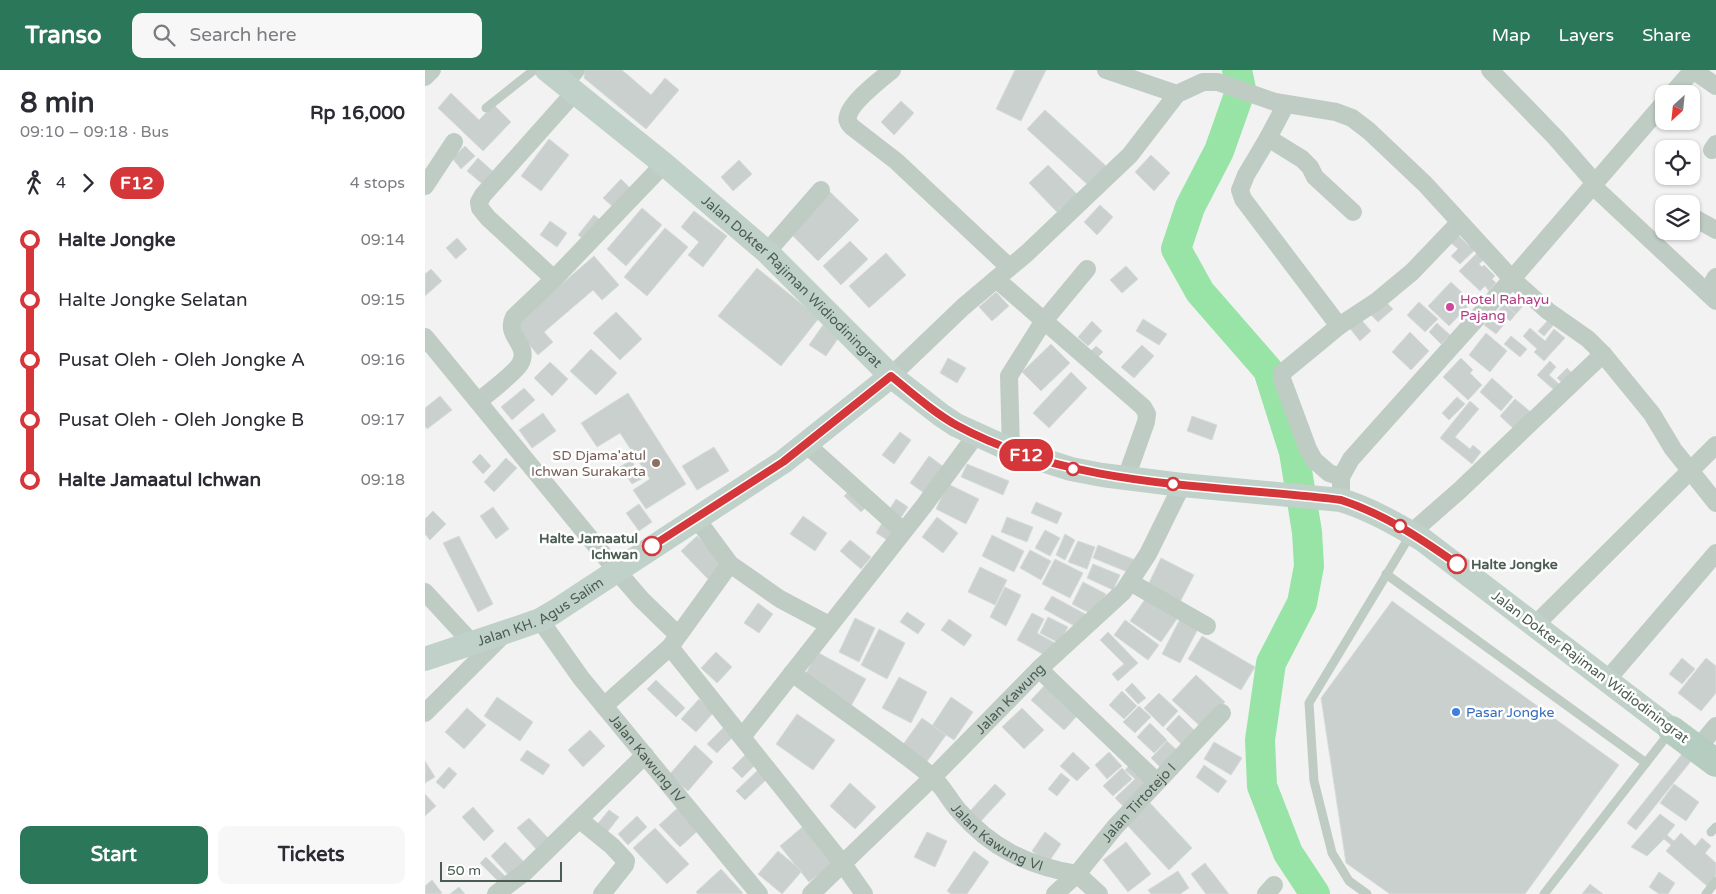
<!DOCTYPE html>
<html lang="en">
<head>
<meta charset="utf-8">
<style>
	body { margin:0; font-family:"Varela Round",sans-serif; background:#f7f7f7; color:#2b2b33; height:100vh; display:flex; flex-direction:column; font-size:19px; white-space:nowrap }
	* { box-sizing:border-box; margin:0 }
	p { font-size:16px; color:#7c7c81 }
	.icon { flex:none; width:28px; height:28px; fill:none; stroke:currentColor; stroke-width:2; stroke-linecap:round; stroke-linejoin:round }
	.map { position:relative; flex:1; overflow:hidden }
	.side { display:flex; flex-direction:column; background:#fff; width:425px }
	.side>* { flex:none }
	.badge { padding:0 10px; border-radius:16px; font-size:18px; line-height:32px }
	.needle { width:32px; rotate:207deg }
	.fabs { position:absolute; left:1230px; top:15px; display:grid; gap:10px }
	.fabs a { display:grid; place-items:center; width:45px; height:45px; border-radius:10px; background:#fff; box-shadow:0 1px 4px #0004; font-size:25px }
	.scale { position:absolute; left:15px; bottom:12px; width:122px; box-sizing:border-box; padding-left:5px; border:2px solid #4b5d53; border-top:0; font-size:14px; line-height:18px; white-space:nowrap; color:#4b5d53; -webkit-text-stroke:4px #fff; paint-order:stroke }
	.map>.badge { position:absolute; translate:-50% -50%; box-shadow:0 0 0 2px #fff }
	.legs { display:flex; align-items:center; gap:8px; height:55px; padding:0 20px; font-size:16px }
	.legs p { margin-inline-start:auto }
	.headline { display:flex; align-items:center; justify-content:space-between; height:85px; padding:0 20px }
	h1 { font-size:28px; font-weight:700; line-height:38px }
	.action { display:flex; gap:10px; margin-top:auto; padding:10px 20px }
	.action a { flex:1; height:58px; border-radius:10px; background:#2b7759; color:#fff; font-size:20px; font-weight:700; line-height:58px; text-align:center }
	.action a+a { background:#f7f7f7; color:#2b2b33 }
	ul { padding:0 20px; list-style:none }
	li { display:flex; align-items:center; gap:18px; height:60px; font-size:19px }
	li i { display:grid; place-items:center; width:8px; height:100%; margin:0 6px; background:currentColor }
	li i::after { content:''; width:12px; height:12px; margin:-6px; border:4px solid; border-radius:50%; background:#fff }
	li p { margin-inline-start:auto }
	li:first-child i { background:linear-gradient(#0000 50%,currentColor 0) }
	li:last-child i { background:linear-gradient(currentColor 50%,#0000 0) }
	header { display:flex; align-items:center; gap:30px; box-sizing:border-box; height:70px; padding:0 25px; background:#2b7759; color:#fff }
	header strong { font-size:24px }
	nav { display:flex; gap:28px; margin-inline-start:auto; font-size:18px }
	.search { width:350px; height:45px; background:#f7f7f7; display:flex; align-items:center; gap:12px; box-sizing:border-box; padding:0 18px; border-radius:10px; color:#7c7c81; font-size:19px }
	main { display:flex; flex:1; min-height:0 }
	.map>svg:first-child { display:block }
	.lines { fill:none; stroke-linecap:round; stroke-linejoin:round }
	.river { stroke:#97e4a6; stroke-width:30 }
	.building { fill:#c9d0cd; stroke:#d6dcda }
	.lane { stroke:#bfccc4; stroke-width:9 }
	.street { stroke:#bfccc4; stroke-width:18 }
	.secondary { stroke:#bfd1c8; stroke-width:24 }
	.primary { stroke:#b4cdc0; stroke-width:28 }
	.line-1-casing { stroke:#fff; stroke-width:11 }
	.line-1 { stroke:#d5363a; stroke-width:8 }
	.hotel-dot { fill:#d1479c; stroke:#fff; stroke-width:2 }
	.education-dot { fill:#8d6e63; stroke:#fff; stroke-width:2 }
	.stop-1-dot { fill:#fff; stroke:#d5363a; stroke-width:2.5 }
	.shop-dot { fill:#3f7fe0; stroke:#fff; stroke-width:2 }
	.labels { text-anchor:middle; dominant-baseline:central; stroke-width:5; stroke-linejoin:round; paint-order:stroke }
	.street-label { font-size:14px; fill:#4b5d53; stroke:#fff }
	.hotel-label { font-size:14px; fill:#b23c85; stroke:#fff; text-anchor:start }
	.education-label { font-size:14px; fill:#785e54; stroke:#fff; text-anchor:end }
	.stop-label { font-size:14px; font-weight:bold; fill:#4b5d53; stroke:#fff; text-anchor:end }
	.shop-label { font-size:14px; fill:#366cbe; stroke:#fff; text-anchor:start }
</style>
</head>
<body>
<header>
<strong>Transo</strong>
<div class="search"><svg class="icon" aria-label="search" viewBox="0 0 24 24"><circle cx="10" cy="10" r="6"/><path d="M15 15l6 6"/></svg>Search here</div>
<nav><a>Map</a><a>Layers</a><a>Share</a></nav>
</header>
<main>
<section class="side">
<div class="headline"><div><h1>8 min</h1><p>09:10 – 09:18 · Bus</p></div><b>Rp 16,000</b></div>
<div class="legs"><svg class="icon" aria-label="walk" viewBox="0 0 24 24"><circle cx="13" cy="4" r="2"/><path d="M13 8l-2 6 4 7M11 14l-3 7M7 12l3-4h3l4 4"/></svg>4<svg class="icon" aria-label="forward" viewBox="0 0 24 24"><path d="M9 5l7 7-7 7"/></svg><b class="badge" style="background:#d5363a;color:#fff">F12</b><p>4 stops</p></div>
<ul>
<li><i style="color:#d5363a"></i><b>Halte Jongke</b><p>09:14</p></li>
<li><i style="color:#d5363a"></i><span>Halte Jongke Selatan</span><p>09:15</p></li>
<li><i style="color:#d5363a"></i><span>Pusat Oleh - Oleh Jongke A</span><p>09:16</p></li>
<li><i style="color:#d5363a"></i><span>Pusat Oleh - Oleh Jongke B</span><p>09:17</p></li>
<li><i style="color:#d5363a"></i><b>Halte Jamaatul Ichwan</b><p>09:18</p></li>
</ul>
<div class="action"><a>Start</a><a>Tickets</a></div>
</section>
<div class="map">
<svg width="1291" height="824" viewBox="0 0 1291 824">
	<rect width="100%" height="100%" fill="#f3f2f3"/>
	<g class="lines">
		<polyline class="river" points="812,0 816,19 794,81 765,137 751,179 775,222 843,300 869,382 882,462 884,496 877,533 846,593 835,670 837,716 863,783 890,824"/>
	</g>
	<g class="building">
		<polygon points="160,0 197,0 226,25 240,8 254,20 221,59 159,8"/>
		<polygon points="590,0 621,0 596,51 571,39"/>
		<polygon points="26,23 54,50 69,35 86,52 58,81 13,38"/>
		<polygon points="476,31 489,43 469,65 456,52"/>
		<polygon points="620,40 681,96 663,115 602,59"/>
		<polygon points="124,69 144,85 116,121 96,106"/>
		<polygon points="40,76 50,86 36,99 27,88"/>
		<polygon points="726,85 745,103 729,121 710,102"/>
		<polygon points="53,88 72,105 61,117 42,101"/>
		<polygon points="314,90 327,104 308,121 296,107"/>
		<polygon points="623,95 652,124 632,142 604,113"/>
		<polygon points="196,109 206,119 188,137 178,128"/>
		<polygon points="402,119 434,150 393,191 362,160"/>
		<polygon points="675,135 688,147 672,165 659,152"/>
		<polygon points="217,138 237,155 201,196 182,179"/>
		<polygon points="269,141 302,166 278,197 263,185 274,172 256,157"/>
		<polygon points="169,145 178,152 163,172 153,165"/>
		<polygon points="125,151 142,163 132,177 115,165"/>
		<polygon points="240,158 263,177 222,226 199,207"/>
		<polygon points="1032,164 1044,176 1047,173 1052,178 1035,194 1026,186 1033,179 1025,172"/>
		<polygon points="32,168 42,179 31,189 21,178"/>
		<polygon points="425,171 443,189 416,215 398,196"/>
		<polygon points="1054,181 1061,188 1054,194 1057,197 1059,195 1070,206 1067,209 1071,213 1064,221 1060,216 1055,221 1034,201"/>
		<polygon points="461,183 481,205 444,238 424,216"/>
		<polygon points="169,186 194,215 177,230 168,220 119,262 128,272 113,285 88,256"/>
		<polygon points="701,196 713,209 697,223 685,210"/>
		<polygon points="332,198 394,248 356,296 293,246"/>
		<polygon points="6,199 17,211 0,226 0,204"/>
		<polygon points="1026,212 1047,232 1024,256 1003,236"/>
		<polygon points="571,222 584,236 567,251 554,237"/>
		<polygon points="1085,227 1097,237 1091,244 1079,234"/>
		<polygon points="958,229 968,239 953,252 944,243"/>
		<polygon points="994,232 1013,249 1000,262 982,245"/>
		<polygon points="1079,234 1091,244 1085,251 1073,241"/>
		<polygon points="1070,241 1082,251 1071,264 1059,255"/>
		<polygon points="191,242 217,269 195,290 168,263"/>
		<polygon points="1127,246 1132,251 1119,266 1113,261"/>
		<polygon points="934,247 946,261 935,271 923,256"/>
		<polygon points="718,249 742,264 734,275 711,261"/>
		<polygon points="667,251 677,261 663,276 653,267"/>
		<polygon points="1012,253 1025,265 1016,274 1004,262"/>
		<polygon points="398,255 414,267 401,286 384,275"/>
		<polygon points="1105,258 1120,271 1129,259 1140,268 1119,291 1109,282 1112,279 1098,266"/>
		<polygon points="985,262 1004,281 986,300 967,282"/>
		<polygon points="1061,263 1082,281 1065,302 1044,285"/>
		<polygon points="1086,266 1102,279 1095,287 1079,274"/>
		<polygon points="626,274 645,293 616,321 597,302"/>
		<polygon points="717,275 729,286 709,308 696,297"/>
		<polygon points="671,276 678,282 668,292 662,285"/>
		<polygon points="166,279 192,303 171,325 145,301"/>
		<polygon points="523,288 541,298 532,313 515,303"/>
		<polygon points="1036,288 1048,300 1045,303 1057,315 1043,330 1018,307"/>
		<polygon points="1125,291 1131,297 1124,305 1134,314 1129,320 1112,305"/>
		<polygon points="125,292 143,309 127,326 109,308"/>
		<polygon points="1142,298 1150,306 1141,316 1132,308"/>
		<polygon points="646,302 662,318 624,358 608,343"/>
		<polygon points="1067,308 1088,327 1076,341 1055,322"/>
		<polygon points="99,318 110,330 87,350 76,337"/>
		<polygon points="203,323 261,414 221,439 208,420 225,409 195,363 172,377 156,353"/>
		<polygon points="15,326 27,340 2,359 0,356 0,338"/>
		<polygon points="1032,327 1040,334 1024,350 1017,343"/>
		<polygon points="1090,329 1107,343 1091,361 1075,346"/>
		<polygon points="1045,331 1054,339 1030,367 1045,379 1048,375 1056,382 1047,394 1015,368"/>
		<polygon points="118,343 131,361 107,378 94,360"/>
		<polygon points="767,346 792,355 787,370 762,361"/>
		<polygon points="475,362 486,370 469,394 457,385"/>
		<polygon points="289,377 304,401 272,420 257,396"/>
		<polygon points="55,384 66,396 58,404 47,392"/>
		<polygon points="504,386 519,397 499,423 485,413"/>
		<polygon points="81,388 92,398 69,422 59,412"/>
		<polygon points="206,390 218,408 207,414 195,397"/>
		<polygon points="542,394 584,411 578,425 536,407"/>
		<polygon points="523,414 554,429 541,454 511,439"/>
		<polygon points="427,418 444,434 436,442 419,426"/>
		<polygon points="471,429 483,437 475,449 463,442"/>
		<polygon points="611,432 637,443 632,454 606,443"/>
		<polygon points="214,434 227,452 214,461 201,443"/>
		<polygon points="68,437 84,459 71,469 55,446"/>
		<polygon points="8,441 21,454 5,470 0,464 0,449"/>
		<polygon points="378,446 402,463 390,481 365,464"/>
		<polygon points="512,447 533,463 518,483 497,467"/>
		<polygon points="582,447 608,457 602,472 576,462"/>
		<polygon points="459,450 472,458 464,471 451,463"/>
		<polygon points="620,460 635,468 625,486 610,478"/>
		<polygon points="640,464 650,470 640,490 631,485"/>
		<polygon points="567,465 599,481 589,502 557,486"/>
		<polygon points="34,466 68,534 53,542 18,473"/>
		<polygon points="272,466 299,494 283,509 256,481"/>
		<polygon points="425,470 446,487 436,499 415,481"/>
		<polygon points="653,471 670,477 662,499 643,492"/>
		<polygon points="673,475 710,490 705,503 668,488"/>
		<polygon points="605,480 626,491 616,510 595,498"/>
		<polygon points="736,488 769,505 755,532 723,515"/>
		<polygon points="630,489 658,503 645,528 617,514"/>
		<polygon points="668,494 695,505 688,520 662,508"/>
		<polygon points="555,497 582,510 570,535 543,522"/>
		<polygon points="658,512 681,524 670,546 647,534"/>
		<polygon points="580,517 596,525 581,556 565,547"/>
		<polygon points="723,525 754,546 736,572 705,551"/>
		<polygon points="627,526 662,545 655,559 619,539"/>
		<polygon points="967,531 1194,695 1100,824 965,824 921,793 896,628"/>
		<polygon points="333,533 348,544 334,563 319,553"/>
		<polygon points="482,542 500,554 493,564 475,552"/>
		<polygon points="607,543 619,549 612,563 630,573 623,587 592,570"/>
		<polygon points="623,547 643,557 634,573 615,563"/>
		<polygon points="430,548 450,558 434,592 414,582"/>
		<polygon points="524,549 547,565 539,576 516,560"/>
		<polygon points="755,549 773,559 755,593 737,584"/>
		<polygon points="700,550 734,575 723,590 689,565"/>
		<polygon points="454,559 480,573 462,609 436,595"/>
		<polygon points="683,562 713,593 693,611 687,604 699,594 675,570"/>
		<polygon points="777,566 830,597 816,620 763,589"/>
		<polygon points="291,582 307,597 292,613 276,598"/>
		<polygon points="392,582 441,609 426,636 378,609"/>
		<polygon points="1257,588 1270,599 1257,614 1244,604"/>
		<polygon points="1281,588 1291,596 1291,623 1276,641 1253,623"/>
		<polygon points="771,605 800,632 776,657 747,630"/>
		<polygon points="474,607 502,622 486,653 457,638"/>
		<polygon points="231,610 260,638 251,647 222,619"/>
		<polygon points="707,613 721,628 713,634 700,620"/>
		<polygon points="621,614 654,644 639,660 606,630"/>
		<polygon points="697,621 712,636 699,649 684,635"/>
		<polygon points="734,623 753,641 738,657 719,638"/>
		<polygon points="72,627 108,652 95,671 59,646"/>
		<polygon points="526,627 548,642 529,670 507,656"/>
		<polygon points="274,629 289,642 271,662 256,649"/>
		<polygon points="714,636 726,647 710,663 698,652"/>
		<polygon points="42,638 61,655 39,679 20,662"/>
		<polygon points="597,638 619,660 599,679 577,657"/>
		<polygon points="372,644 410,670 388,700 351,674"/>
		<polygon points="754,645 773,664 760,678 741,659"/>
		<polygon points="497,648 521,665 501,693 477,676"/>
		<polygon points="725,653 742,670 729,683 712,667"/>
		<polygon points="298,658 307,668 292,683 282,674"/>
		<polygon points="165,660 180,676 158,697 143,680"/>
		<polygon points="742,671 754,682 737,699 726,688"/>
		<polygon points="789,672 817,688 806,705 779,689"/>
		<polygon points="270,675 288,692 263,721 244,705"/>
		<polygon points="102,680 125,695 118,705 95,690"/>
		<polygon points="648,682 665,698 652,711 635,696"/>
		<polygon points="684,682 697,696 682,709 670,695"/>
		<polygon points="322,683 332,693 317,708 307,698"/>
		<polygon points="1257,684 1266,691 1211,760 1202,753"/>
		<polygon points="709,690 730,710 701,739 690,728 710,709 700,700"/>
		<polygon points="0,691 10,707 0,713"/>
		<polygon points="779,695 802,711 793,723 771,707"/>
		<polygon points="24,697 32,704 19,719 11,712"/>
		<polygon points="335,698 344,707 320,730 311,721"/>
		<polygon points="697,698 707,709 688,726 678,716"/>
		<polygon points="636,703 645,710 632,726 623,719"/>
		<polygon points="425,713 451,737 430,759 405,736"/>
		<polygon points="570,714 581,724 556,751 545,741"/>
		<polygon points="1249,714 1274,732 1261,751 1235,733"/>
		<polygon points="0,724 11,736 0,746"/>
		<polygon points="725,733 767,778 744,800 702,755"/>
		<polygon points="256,735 277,757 255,777 234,755"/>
		<polygon points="48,737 69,761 59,771 37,747"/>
		<polygon points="184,740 194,747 180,765 170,757"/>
		<polygon points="1235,744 1250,755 1242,765 1249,771 1256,763 1270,776 1277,768 1286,776 1280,783 1291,793 1291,805 1282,816 1241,781 1246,775 1239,769 1222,786 1206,777"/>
		<polygon points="212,746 222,757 203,775 193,764"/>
		<polygon points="104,748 124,769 112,780 92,758"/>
		<polygon points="381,754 411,791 384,812 355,776"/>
		<polygon points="230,758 264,794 242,814 208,778"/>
		<polygon points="502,762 522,771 510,797 489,787"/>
		<polygon points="620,762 636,774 623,793 607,781"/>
		<polygon points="80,772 102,795 87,809 66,786"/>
		<polygon points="701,772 726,804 703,822 678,790"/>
		<polygon points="353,781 377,801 357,824 333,804"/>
		<polygon points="549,781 564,792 542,824 526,824 522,821"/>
		<polygon points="61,787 80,806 74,812 55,793"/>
		<polygon points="780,793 804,824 781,824 766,804"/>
		<polygon points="296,799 318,823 316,824 273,824 271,822"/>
		<polygon points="753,801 764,818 755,824 726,824 723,820"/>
		<polygon points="1234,802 1250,813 1243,824 1234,824 1224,817"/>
		<polygon points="7,810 17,823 15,824 0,824 0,816"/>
		<polygon points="1165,814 1178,824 1157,824"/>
		<polygon points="34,817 40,824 25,824"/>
	</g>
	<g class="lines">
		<g class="lane">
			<polyline points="61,38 109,0"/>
			<polyline points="961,504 1221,693"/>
			<polyline points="1286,762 1291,757"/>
			<polyline points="942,824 924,811 907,783 889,711 884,633 986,464"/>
			<polyline points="1119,824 1245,662"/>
			<polyline points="1281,824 1291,811"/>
		</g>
		<g class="street">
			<path d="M467,0C456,9 426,32 423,46C421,50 424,54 427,57L471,91L584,197"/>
			<polyline points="681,0 752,24"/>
			<polyline points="1065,0 1131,68 1170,113"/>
			<polyline points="1268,0 1291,16"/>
			<polyline points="0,7 7,0"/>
			<polyline points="139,15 151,0"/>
			<polyline points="1247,24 1268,0"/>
			<polyline points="861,34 843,68 821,105 815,120 818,129 914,256"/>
			<polyline points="843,68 877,89 885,97 890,107 928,142"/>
			<polyline points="1287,80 1291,74"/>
			<polyline points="0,116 29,72"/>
			<polyline points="1168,116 1291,231"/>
			<polyline points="1266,146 1291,160"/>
			<polyline points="342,182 396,120"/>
			<polyline points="129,209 63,148 55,138 54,132 58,125 149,23"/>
			<polyline points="571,209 718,337 722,344 721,352 701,408"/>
			<polyline points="1282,222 1291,207"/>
			<polyline points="0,267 191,500 216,529 253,565"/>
			<polyline points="466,306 538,237 602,183 705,85 752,24 778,12 793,12 850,32 911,42 927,48 944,61 1000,114 1087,209 1123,241 1163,269 1178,284 1227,344 1248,379 1291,433"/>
			<path d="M54,331C63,323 90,303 95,294C106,275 79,266 89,247L129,209L239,94"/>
			<polyline points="381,374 478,461"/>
			<polyline points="586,380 584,306 618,252 662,199"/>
			<polyline points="916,407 904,403 889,390 883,379 857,309 857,303 914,256 952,231 987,202 1034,153"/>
			<polyline points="916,430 916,407 926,389 1087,209 1239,33"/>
			<polyline points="271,448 305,494 355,529 404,555"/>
			<polyline points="986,463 1035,420 1178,284"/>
			<polyline points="705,512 782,556"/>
			<polyline points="0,522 47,573"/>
			<path id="s1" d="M115,550L156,608L334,824"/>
			<polyline points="1110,555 1291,375"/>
			<polyline points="245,577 418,794 439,824"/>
			<polyline points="614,599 732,712"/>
			<path id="s2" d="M367,603C413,637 461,669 505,705C517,714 524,730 534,741C566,778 603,796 652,804"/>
			<polyline points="1182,610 1291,483"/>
			<polyline points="179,636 245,577 305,494"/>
			<polyline points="0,643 79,564"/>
			<polyline points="317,667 498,437 551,365"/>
			<polyline points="1272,679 1291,656"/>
			<polyline points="155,750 187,776 201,791 200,795 177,824"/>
			<polyline points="652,804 674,824"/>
			<polyline points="71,824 100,802 220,685"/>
			<path id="s3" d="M386,824L508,707L614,599L698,522L723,484L757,415"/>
			<path id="s4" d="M630,824L652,804L690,757L797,643"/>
			<polyline points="841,824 849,815"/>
		</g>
		<g class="secondary">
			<path id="s5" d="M122,0L239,94L342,182L466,306L516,345L531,355L586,380L646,399L677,405L757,415L916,430C945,439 971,454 998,470L1247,660"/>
			<path id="s6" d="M0,589L98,556L115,550L129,542L358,392L466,306"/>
		</g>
		<polyline class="primary" points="1247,660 1291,693"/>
	</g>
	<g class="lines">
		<defs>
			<path id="line-1" d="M227,476L358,392L466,306C487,323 509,343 533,356C650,419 787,414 916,430C959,444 995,468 1032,494"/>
		</defs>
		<use href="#line-1" class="line-1-casing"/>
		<use href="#line-1" class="line-1"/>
	</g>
	<circle class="hotel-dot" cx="1025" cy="237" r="5"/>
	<circle class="education-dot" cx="231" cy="393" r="5"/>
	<g class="stop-1-dot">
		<circle cx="648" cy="399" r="6"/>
		<circle cx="748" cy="414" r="6"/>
		<circle cx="975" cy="456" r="6"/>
		<circle cx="227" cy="476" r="9"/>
		<circle cx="1032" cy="494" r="9"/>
	</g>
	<circle class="shop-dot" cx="1031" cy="642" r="5"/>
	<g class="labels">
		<g class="street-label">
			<text stroke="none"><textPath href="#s5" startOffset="324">Jalan Dokter Rajiman Widiodiningrat</textPath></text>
			<text stroke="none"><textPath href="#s6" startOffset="125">Jalan KH. Agus Salim</textPath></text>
			<text transform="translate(1165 597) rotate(37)">Jalan Dokter Rajiman Widiodiningrat</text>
			<text stroke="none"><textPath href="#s3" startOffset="279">Jalan Kawung</textPath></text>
			<text stroke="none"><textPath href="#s1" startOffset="175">Jalan Kawung IV</textPath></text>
			<text stroke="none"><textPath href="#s4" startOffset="124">Jalan Tirtotejo I</textPath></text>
			<text stroke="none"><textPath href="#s2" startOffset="265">Jalan Kawung VI</textPath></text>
		</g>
		<g class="hotel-label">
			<text x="1035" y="229">Hotel Rahayu<tspan x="1035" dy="16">Pajang</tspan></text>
		</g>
		<g class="education-label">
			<text x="221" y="385">SD Djama'atul<tspan x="221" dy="16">Ichwan Surakarta</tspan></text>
		</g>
		<g class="stop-label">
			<text x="213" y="468">Halte Jamaatul<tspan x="213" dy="16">Ichwan</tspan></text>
			<text x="1046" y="494" text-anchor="start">Halte Jongke</text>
		</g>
		<g class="shop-label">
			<text x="1041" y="642">Pasar Jongke</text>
		</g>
	</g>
</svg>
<div class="fabs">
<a><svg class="needle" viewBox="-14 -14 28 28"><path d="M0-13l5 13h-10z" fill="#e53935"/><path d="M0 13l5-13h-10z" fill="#7c7c81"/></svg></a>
<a><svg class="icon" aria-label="locate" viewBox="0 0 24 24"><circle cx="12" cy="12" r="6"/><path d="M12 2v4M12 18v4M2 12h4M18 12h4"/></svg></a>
<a><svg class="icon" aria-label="layers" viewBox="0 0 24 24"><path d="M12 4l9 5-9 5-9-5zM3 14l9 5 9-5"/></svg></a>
</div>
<div class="scale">50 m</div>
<b class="badge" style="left:601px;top:385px;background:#d5363a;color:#fff">F12</b>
</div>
</main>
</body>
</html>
